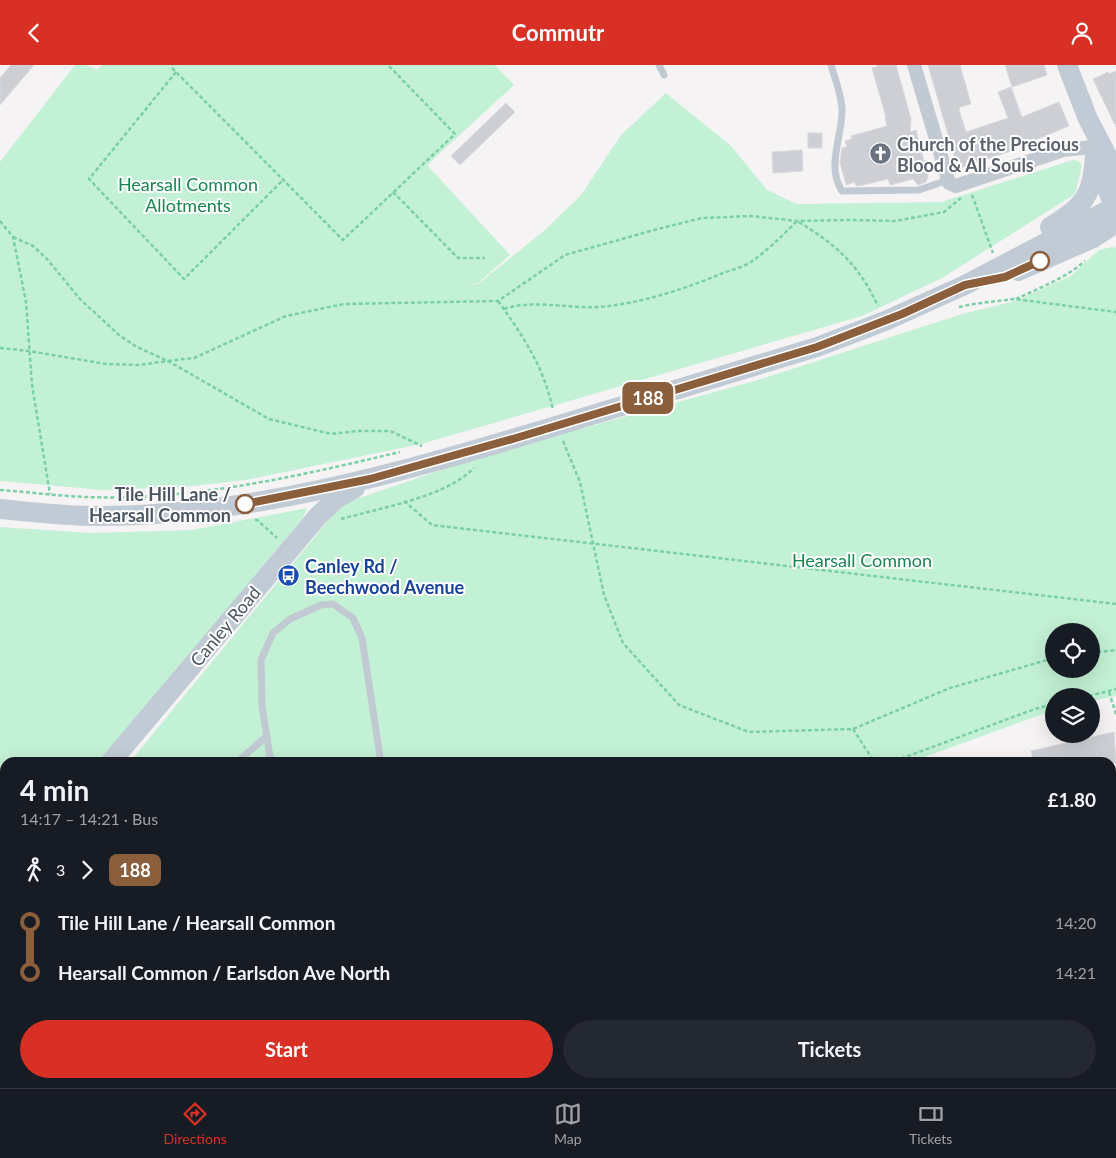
<!DOCTYPE html>
<html lang="en">
<head>
<meta charset="utf-8">
<style>
	body { margin:0; font-family:Lato,sans-serif; background:#242831; color:#f1f3f6; height:100vh; display:flex; flex-direction:column; font-size:19px; white-space:nowrap }
	* { box-sizing:border-box; margin:0 }
	p { font-size:16px; color:#9ea1a6 }
	.icon { flex:none; width:28px; height:28px; fill:none; stroke:currentColor; stroke-width:2; stroke-linecap:round; stroke-linejoin:round }
	.map { position:relative; flex:1; overflow:hidden }
	.side { position:absolute; left:0px; top:692px; width:1116px; height:331px; display:flex; flex-direction:column; background:#171b24; border-radius:15px 15px 0 0; box-shadow:0 5px 20px #0002 }
	.side>* { flex:none }
	.badge { padding:0 10px; border-radius:8px; font-size:18px; line-height:32px }
	.tools { position:absolute; left:1045px; top:558px; display:grid; gap:10px }
	.tools a { display:grid; place-items:center; width:55px; height:55px; border-radius:50%; background:#171b24; box-shadow:0 5px 20px #0002; font-size:25px }
	.map>.badge { position:absolute; translate:-50% -50%; box-shadow:0 0 0 2px #fff }
	.legs { display:flex; align-items:center; gap:8px; height:55px; padding:0 20px; font-size:16px }
	.legs p { margin-inline-start:auto }
	.overview { display:flex; align-items:center; justify-content:space-between; height:85px; padding:0 20px }
	h1 { font-size:28px; font-weight:700; line-height:38px }
	.button { display:flex; gap:10px; margin-top:auto; padding:10px 20px }
	.button a { flex:1; height:58px; border-radius:30px; background:#d93025; color:#fff; font-size:20px; font-weight:700; line-height:58px; text-align:center }
	.button a+a { background:#242831; color:#f1f3f6 }
	ul { padding:0 20px; list-style:none }
	li { display:flex; align-items:center; gap:18px; height:50px; font-size:19px }
	li i { display:grid; place-items:center; width:8px; height:100%; margin:0 6px; background:currentColor }
	li i::after { content:''; width:12px; height:12px; margin:-6px; border:4px solid; border-radius:50%; background:#171b24 }
	li p { margin-inline-start:auto }
	li:first-child i { background:linear-gradient(#0000 50%,currentColor 0) }
	li:last-child i { background:linear-gradient(currentColor 50%,#0000 0) }
	header { display:flex; justify-content:space-between; align-items:center; height:65px; padding:0 20px; background:#d93025; color:#fff; font-size:22px; font-weight:700 }
	.tab-bar { display:flex; justify-content:space-around; align-items:center; height:70px; border-top:1px solid #363941; background:#171b24; font-size:14px; color:#9ea1a6 }
	.tab-bar a { display:grid; justify-items:center; gap:2px }
	.tab-bar .current { color:#d93025 }
	.map>svg:first-child { display:block }
	.green { fill:#c3f1d5; fill-rule:evenodd }
	.lines { fill:none; stroke-linecap:round; stroke-linejoin:round }
	.stream { stroke:#90daee; stroke-width:4.5 }
	.building { fill:#cdcfd5; stroke:#d7d9de }
	.path { stroke:#7ad0a6; stroke-width:2.5; stroke-dasharray:4 2.5; stroke-linecap:butt }
	.lane { stroke:#c1cad2; stroke-width:7 }
	.street { stroke:#c1cad2; stroke-width:14 }
	.secondary { stroke:#c1cbd6; stroke-width:20 }
	.rail-casing { stroke:#b5b8bd; stroke-width:5.5 }
	.rail { stroke:#fff; stroke-width:4; stroke-dasharray:11; stroke-linecap:butt }
	.line-1-casing { stroke:#fff; stroke-width:11 }
	.line-1 { stroke:#8b5e3c; stroke-width:8 }
	.stop-1-dot { fill:#fff; stroke:#8b5e3c; stroke-width:2.5 }
	.labels { text-anchor:middle; dominant-baseline:central; stroke-width:4; stroke-linejoin:round; paint-order:stroke }
	.worship-label { font-size:18px; font-weight:bold; fill:#5b616d; stroke:#fff; text-anchor:start }
	.park-label { font-size:18px; fill:#17864f; stroke:#fff }
	.stop-label { font-size:18px; font-weight:bold; fill:#4a5661; stroke:#fff; text-anchor:end }
	.transit-label { font-size:18px; font-weight:bold; fill:#164399; stroke:#fff; text-anchor:start }
	.street-label { font-size:18px; fill:#4a5661; stroke:#fff }
</style>
</head>
<body>
<header><svg class="icon" aria-label="back" viewBox="0 0 24 24"><path d="M15 5l-7 7 7 7"/></svg>Commutr<svg class="icon" aria-label="person" viewBox="0 0 24 24"><circle cx="12" cy="8" r="4"/><path d="M4 21q1-7 8-7t8 7"/></svg></header>
<div class="map">
<svg width="1116" height="1023" viewBox="0 0 1116 1023">
	<rect width="100%" height="100%" fill="#f5f3f3"/>
	<g class="green">
		<polygon points="75,0 86,0 97,5 102,0 495,0 514,20 427,100 510,190 478,218 467,220 478,219 545,165 581,130 621,70 666,28 731,81 767,125 797,139 941,137 1073,95 1078,96 1082,101 1075,129 942,213 862,251 421,379 245,415 184,422 102,425 0,416 0,97"/>
		<path d="M1112,182L1116,183V631L1091,636V631H1054V645L911,697L129,698L331,452L348,437L479,392L758,315L962,249L1015,236L1071,211L1099,185ZM1054,566H1091V604H1054Z"/>
		<polygon points="307,443 303,453 99,697 5,698 5,818 0,830 0,462 91,468 192,465"/>
		<polygon points="190,1019 276,1019 270,1023 193,1023"/>
		<polygon points="350,1019 642,1019 625,1023 351,1023"/>
	</g>
	<g class="lines">
		<polyline class="stream" points="210,1019 211,1023"/>
	</g>
	<g class="building">
		<polygon points="11,0 34,0 0,40 0,13"/>
		<polygon points="877,0 896,0 911,54 910,67 916,65 928,112 926,117 918,120 913,114 890,120 888,114 863,120 856,121 855,117 846,120 840,97 842,83 847,82 845,76 852,74 851,71 887,61 885,52 886,52 872,3 877,2"/>
		<polygon points="928,0 960,0 971,39 960,42 959,45 966,67 1008,53 998,27 1011,22 1022,52 1059,37 1069,61 1011,85 1011,86 958,104"/>
		<polygon points="1005,0 1044,0 1047,10 1012,22"/>
		<polygon points="1116,6 1116,62 1093,14 1108,7 1109,9"/>
		<polygon points="506,38 515,47 460,100 451,91"/>
		<rect x="808" y="68" width="14" height="15"/>
		<polygon points="802,85 803,106 773,108 772,87"/>
		<polygon points="1114,667 1116,698 1034,698 1031,686"/>
	</g>
	<g class="lines">
		<g class="path">
			<polyline points="172,3 343,175 455,69 388,0"/>
			<polyline points="176,7 89,114 184,214 283,115"/>
			<polyline points="393,127 458,193 485,193"/>
			<polyline points="972,130 993,188"/>
			<polyline points="0,156 13,172 26,237 32,320 50,429"/>
			<polyline points="13,172 33,181 47,194 80,234 120,271 137,282 168,296 194,293 286,251 344,239 498,236 565,190 654,165 702,153 751,151 797,156 850,155 895,156 944,147 961,133"/>
			<path d="M1016,234C1039,223 1066,213 1085,196"/>
			<path d="M498,236C523,271 544,302 553,345"/>
			<polyline points="959,242 973,239 1014,234 1116,247"/>
			<path d="M504,244C532,234 569,244 598,242C639,239 685,224 723,208C732,205 743,202 751,197C768,185 782,171 797,156C837,180 858,199 878,241"/>
			<polyline points="0,283 29,286 106,299 139,300 168,296 269,354 331,369 357,366 390,366 422,381"/>
			<polyline points="563,376 580,417 604,530 623,578 679,640 749,667 853,664 950,623 1054,593"/>
			<path d="M0,425C29,427 58,431 87,432C191,436 299,411 400,387"/>
			<polyline points="404,436 432,460 1116,539"/>
			<path d="M341,454C380,443 446,432 474,403"/>
			<polyline points="255,455 257,455 277,473"/>
			<polyline points="1091,588 1116,585"/>
			<polyline points="1109,627 1116,649"/>
			<polyline points="1089,631 1116,624"/>
			<polyline points="853,664 875,698"/>
			<polyline points="889,698 1035,644 1054,639"/>
			<polyline points="0,741 5,746"/>
			<polyline points="1111,784 1116,783"/>
		</g>
		<g class="lane">
			<polyline points="659,0 664,10"/>
			<path d="M831,0C835,14 842,31 842,46C842,72 826,102 842,126L919,125L948,115"/>
			<polyline points="236,698 267,671"/>
			<polyline points="271,698 262,641 261,595 273,568 290,554 321,540 333,539 353,553 362,573 381,698"/>
			<polyline points="0,958 5,963"/>
			<polyline points="58,1019 62,1023"/>
			<polyline points="117,1019 121,1023"/>
			<polyline points="173,1019 176,1023"/>
			<polyline points="85,1023 90,1019"/>
			<polyline points="186,1023 188,1021"/>
		</g>
		<g class="street">
			<polyline points="914,0 949,118 956,121 1063,85 1093,82"/>
			<polyline points="1111,714 1116,713"/>
			<polyline points="1111,852 1116,851"/>
		</g>
		<g class="secondary">
			<polyline points="1067,0 1088,54 1116,108"/>
			<polyline points="1096,95 1116,146"/>
			<path d="M1050,162C1084,140 1092,133 1095,92"/>
			<polyline points="1018,206 1093,173 1116,158"/>
			<path d="M0,444C32,447 64,451 97,451C251,451 399,408 546,364C636,337 727,309 817,282L885,256L965,220L1116,141"/>
			<polyline points="110,698 318,451 336,434 355,423"/>
			<polyline points="0,846 5,835"/>
			<polyline points="260,1019 264,1023"/>
		</g>
		<defs>
			<g id="rail">
				<polyline points="1111,954 1116,954"/>
				<polyline points="1111,962 1116,962"/>
				<polyline points="719,1023 740,1019"/>
				<polyline points="756,1023 777,1019"/>
			</g>
		</defs>
		<use href="#rail" class="rail-casing"/>
		<use href="#rail" class="rail"/>
	</g>
	<g class="lines">
		<defs>
			<polyline id="line-1" points="245,439 370,414 516,373 817,282 902,249 965,220 1005,212 1040,196"/>
		</defs>
		<use href="#line-1" class="line-1-casing"/>
		<use href="#line-1" class="line-1"/>
	</g>
	<defs>
		<symbol id="church-disc" viewBox="-11 -11 22 22"><circle r="9.5" fill="#6b7280" stroke="#fff"/><path d="M-1.2-6h2.4v3.5h3.3v2.4h-3.3V6h-2.4V-.1h-3.3v-2.4h3.3Z" fill="#fff"/></symbol>
		<symbol id="bus-disc" viewBox="-11 -11 22 22"><circle r="9.5" fill="#1a4fb4" stroke="#fff"/><path d="M-5-6H5V4H4V6H2V4H-2V6H-4V4H-5ZM-3.5-4V0h7V-4ZM-3.5 1.2v1.5H-2V1.2ZM2 1.2v1.5H3.5V1.2Z" fill="#fff"/></symbol>
	</defs>
	<g fill-rule="evenodd">
		<use href="#church-disc" x="868" y="76" width="25" height="25"/>
		<use href="#bus-disc" x="276" y="498" width="25" height="25"/>
	</g>
	<g class="stop-1-dot">
		<circle cx="1040" cy="196" r="9"/>
		<circle cx="245" cy="439" r="9"/>
	</g>
	<g class="labels">
		<g class="worship-label">
			<text x="897" y="79">Church of the Precious<tspan x="897" dy="21">Blood &amp; All Souls</tspan></text>
		</g>
		<g class="park-label">
			<text x="188" y="119">Hearsall Common<tspan x="188" dy="21">Allotments</tspan></text>
			<text x="862" y="495">Hearsall Common</text>
		</g>
		<g class="stop-label">
			<text x="231" y="429">Tile Hill Lane /<tspan x="231" dy="21">Hearsall Common</tspan></text>
		</g>
		<g class="transit-label">
			<text x="305" y="501">Canley Rd /<tspan x="305" dy="21">Beechwood Avenue</tspan></text>
		</g>
		<g class="street-label">
			<text transform="translate(225 561) rotate(-50)">Canley Road</text>
		</g>
	</g>
</svg>
<div class="tools">
<a><svg class="icon" aria-label="locate" viewBox="0 0 24 24"><circle cx="12" cy="12" r="6"/><path d="M12 2v4M12 18v4M2 12h4M18 12h4"/></svg></a>
<a><svg class="icon" aria-label="layers" viewBox="0 0 24 24"><path d="M12 4l9 5-9 5-9-5zM3 14l9 5 9-5"/></svg></a>
</div>
<b class="badge" style="left:648px;top:333px;background:#8b5e3c;color:#fff">188</b>
<section class="side">
<div class="overview"><div><h1>4 min</h1><p>14:17 – 14:21 · Bus</p></div><b>£1.80</b></div>
<div class="legs"><svg class="icon" aria-label="walk" viewBox="0 0 24 24"><circle cx="13" cy="4" r="2"/><path d="M13 8l-2 6 4 7M11 14l-3 7M7 12l3-4h3l4 4"/></svg>3<svg class="icon" aria-label="forward" viewBox="0 0 24 24"><path d="M9 5l7 7-7 7"/></svg><b class="badge" style="background:#8b5e3c;color:#fff">188</b></div>
<ul>
<li><i style="color:#8b5e3c"></i><b>Tile Hill Lane / Hearsall Common</b><p>14:20</p></li>
<li><i style="color:#8b5e3c"></i><b>Hearsall Common / Earlsdon Ave North</b><p>14:21</p></li>
</ul>
<div class="button"><a>Start</a><a>Tickets</a></div>
</section>
</div>
<nav class="tab-bar">
<a class="current"><svg class="icon" aria-label="directions" viewBox="0 0 24 24"><path d="M12 3l9 9-9 9-9-9zM9 14v-3h6M13 9l2 2-2 2"/></svg>Directions</a>
<a><svg class="icon" aria-label="map" viewBox="0 0 24 24"><path d="M3 6l6-2 6 2 6-2v14l-6 2-6-2-6 2zM9 4v14M15 6v14"/></svg>Map</a>
<a><svg class="icon" aria-label="tickets" viewBox="0 0 24 24"><path d="M3 7h18v10H3zM15 7v10"/></svg>Tickets</a>
</nav>
</body>
</html>
